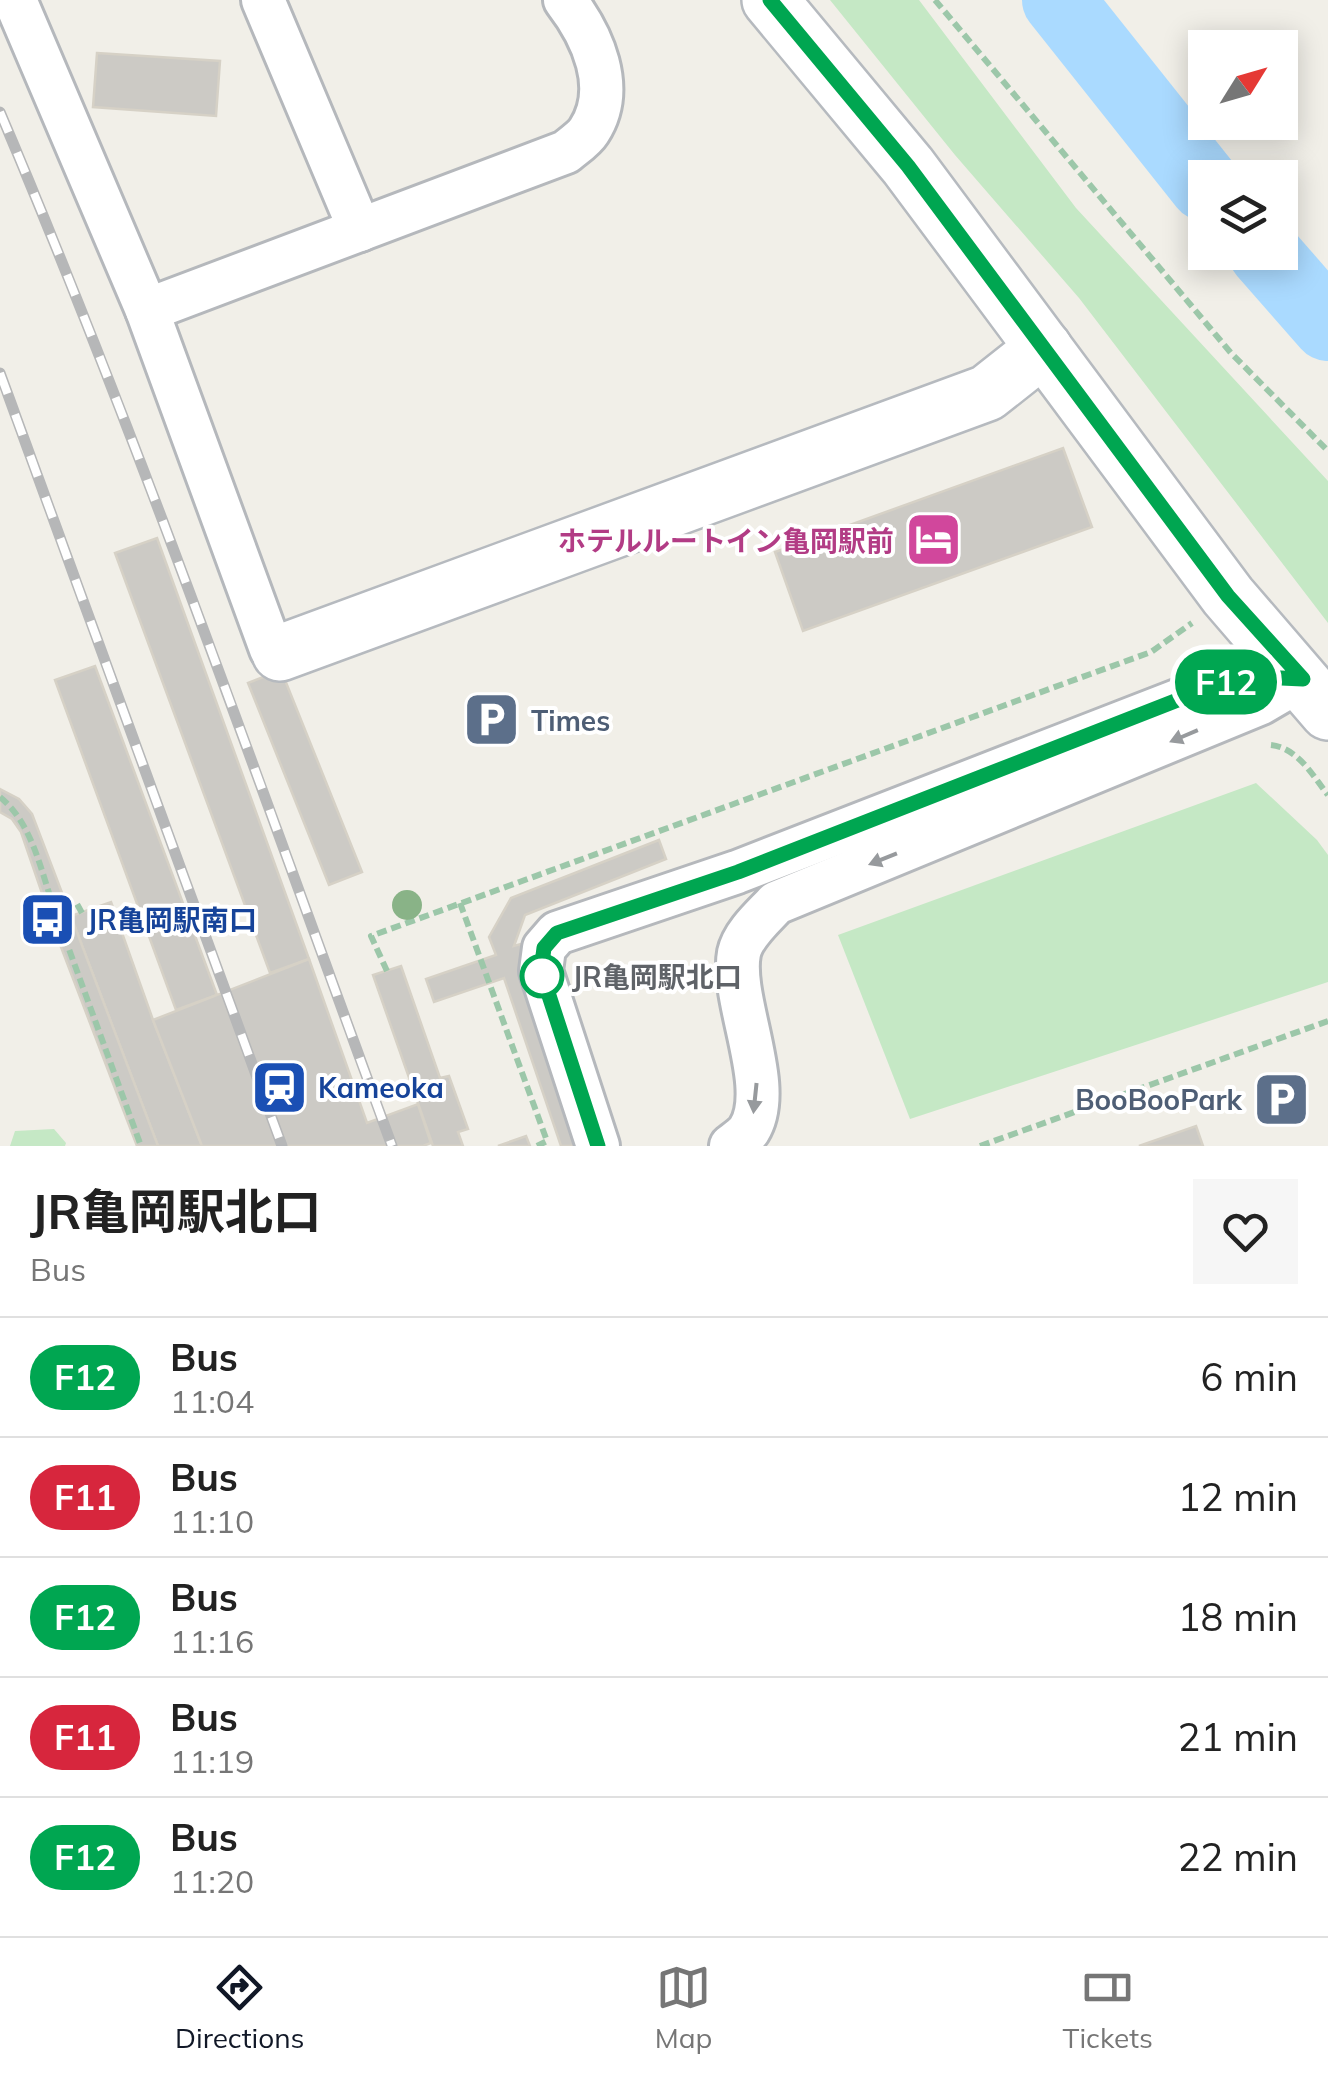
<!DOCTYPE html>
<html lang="en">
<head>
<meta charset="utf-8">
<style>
	body { margin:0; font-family:Mulish,"Noto Sans JP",sans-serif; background:#f6f6f6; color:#222; height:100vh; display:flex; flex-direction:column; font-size:38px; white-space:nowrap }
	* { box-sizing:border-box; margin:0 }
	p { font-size:32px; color:#767676 }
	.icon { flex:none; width:55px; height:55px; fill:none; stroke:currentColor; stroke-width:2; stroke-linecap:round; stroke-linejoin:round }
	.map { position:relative; height:1146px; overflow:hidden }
	.panel { display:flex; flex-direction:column; background:#fff; flex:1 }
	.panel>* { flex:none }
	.badge { padding:0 20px; border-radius:32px; font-size:35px; line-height:65px }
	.needle { width:65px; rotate:53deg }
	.fabs { position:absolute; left:1188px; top:30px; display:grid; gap:20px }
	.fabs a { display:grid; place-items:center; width:110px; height:110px; border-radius:0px; background:#fff; box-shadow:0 5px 25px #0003; font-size:50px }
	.map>.badge { position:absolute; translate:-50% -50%; box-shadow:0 0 0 5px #fff }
	.round { display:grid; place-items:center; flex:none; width:105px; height:105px; border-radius:0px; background:#f6f6f6 }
	.summary { display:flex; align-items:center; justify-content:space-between; height:170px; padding:0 30px }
	h1 { font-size:48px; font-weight:700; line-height:75px }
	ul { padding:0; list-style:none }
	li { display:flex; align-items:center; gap:30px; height:120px; padding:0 30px; border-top:2px solid #e0e0e0 }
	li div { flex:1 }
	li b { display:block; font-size:38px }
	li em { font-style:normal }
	li .badge { min-width:110px; font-weight:700; text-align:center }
	.tab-bar { display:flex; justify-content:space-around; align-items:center; height:140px; border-top:2px solid #e0e0e0; background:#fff; font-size:28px; color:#767676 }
	.tab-bar a { display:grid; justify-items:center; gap:5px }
	.tab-bar .active { color:#111827 }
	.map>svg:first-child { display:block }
	.green { fill:#c5e8c5 }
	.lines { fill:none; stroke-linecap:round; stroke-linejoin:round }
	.river { stroke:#aadaff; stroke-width:72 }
	.building { fill:#cccac5; stroke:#d6d1c6; stroke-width:2.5 }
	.street-casing { stroke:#b5b8bc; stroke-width:48 }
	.secondary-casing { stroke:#b6babf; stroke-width:60 }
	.path { stroke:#9cc7a9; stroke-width:6; stroke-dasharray:10 5; stroke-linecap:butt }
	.street { stroke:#fff; stroke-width:42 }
	.secondary { stroke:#fff; stroke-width:55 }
	.rail-casing { stroke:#b6b7b8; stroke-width:11 }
	.rail { stroke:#fff; stroke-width:8; stroke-dasharray:22; stroke-linecap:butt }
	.tree { fill:#89b387 }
	.oneway { fill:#979a9d }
	.line-casing { stroke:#fff; stroke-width:22 }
	.line { stroke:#00a651; stroke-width:15 }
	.stop-dot { fill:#fff; stroke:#00a651; stroke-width:5 }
	.labels { text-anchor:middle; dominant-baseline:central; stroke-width:8; stroke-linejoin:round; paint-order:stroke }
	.hotel-label { font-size:28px; font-weight:bold; fill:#b23c85; stroke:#fff; text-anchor:end }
	.service-label { font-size:28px; font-weight:bold; fill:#4e5e75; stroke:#fff; text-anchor:start }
	.transit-label { font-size:28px; font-weight:bold; fill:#164399; stroke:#fff; text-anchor:start }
	.stop-label { font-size:28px; font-weight:bold; fill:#5f6368; stroke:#fff; text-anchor:start }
</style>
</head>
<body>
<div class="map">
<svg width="1328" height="1146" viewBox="0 0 1328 1146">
	<rect width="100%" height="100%" fill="#f1efe8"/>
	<g class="green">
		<polygon points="830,0 919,0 1076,208 1328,481 1328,623 1079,298 955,155"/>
		<polygon points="1256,783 1317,840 1328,855 1328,982 910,1119 838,935"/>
		<polygon points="54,1129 66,1143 65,1146 10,1146 15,1131"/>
	</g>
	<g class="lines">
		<g class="river">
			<polyline points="1058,0 1205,185"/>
			<polyline points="1264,252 1328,325"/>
		</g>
	</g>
	<g class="building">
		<polygon points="97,53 220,61 216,116 93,107"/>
		<polygon points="1063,448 1092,527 803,631 775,552"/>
		<polygon points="157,538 309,959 270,973 115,553"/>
		<polygon points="95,666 217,995 176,1010 55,680"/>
		<polygon points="281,670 362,872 329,885 248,683"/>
		<polygon points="0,789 19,799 32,814 75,927 56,934 21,832 12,819 0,812"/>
		<polygon points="659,840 666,859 525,915 514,946 528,942 584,1146 561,1146 504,978 434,1002 426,979 496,955 489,937 511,898"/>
		<polygon points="111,902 153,1020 202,1146 158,1146 75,927 71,916"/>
		<polygon points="75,927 158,1146 137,1146 56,934"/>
		<polygon points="309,959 367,1123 418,1104 431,1143 423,1146 202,1146 153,1020"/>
		<polygon points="401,966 440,1078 449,1076 468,1129 458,1132 463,1146 433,1146 373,975"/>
		<polygon points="1196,1126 1203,1146 1139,1146"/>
		<polygon points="526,1136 530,1146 498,1146"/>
	</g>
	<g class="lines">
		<defs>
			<g id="street">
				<polyline points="15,0 147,310 271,649 280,653"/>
				<polyline points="263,0 360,230"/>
				<path d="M147,310L566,152C573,146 584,139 589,131C617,88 592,35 565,0"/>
				<polyline points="598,1146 541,971 544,948 557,933 737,872 1239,677 1303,679"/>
				<path d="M731,1146C736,1142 745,1136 749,1130C776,1087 730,1000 739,953C743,934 764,916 776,903L1261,703L1302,679"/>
			</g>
			<g id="secondary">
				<polyline points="770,0 908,166 1228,596 1328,712"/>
				<polyline points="280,653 987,393 1044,348"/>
			</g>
		</defs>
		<use href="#street" class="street-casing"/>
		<use href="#secondary" class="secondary-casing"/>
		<g class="path">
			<polyline points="935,0 1231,353 1328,451"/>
			<path d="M1271,745C1298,748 1313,776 1328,795"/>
			<path d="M0,797C33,824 41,872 55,911"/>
			<polyline points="460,903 547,1141 537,1146"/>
			<polyline points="82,913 77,904 55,911 141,1146"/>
			<polyline points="387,971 371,936 1151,652 1192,623"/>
			<polyline points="980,1146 1328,1021"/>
		</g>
		<use href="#street" class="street"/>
		<use href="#secondary" class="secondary"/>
		<defs>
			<g id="rail">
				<path d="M0,112C144,452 265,800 392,1146"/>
				<polyline points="0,373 282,1146"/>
			</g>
		</defs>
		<use href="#rail" class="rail-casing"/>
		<use href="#rail" class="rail"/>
	</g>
	<circle class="tree" cx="407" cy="905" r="15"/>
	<defs><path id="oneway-solid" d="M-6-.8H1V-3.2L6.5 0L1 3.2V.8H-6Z" transform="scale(2.5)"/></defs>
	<g class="oneway">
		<use href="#oneway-solid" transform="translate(1184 736) rotate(157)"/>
		<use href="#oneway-solid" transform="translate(883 859) rotate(158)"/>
		<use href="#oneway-solid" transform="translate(755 1098) rotate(96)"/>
	</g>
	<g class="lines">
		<defs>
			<polyline id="line" points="598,1146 541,971 544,948 557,933 738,872 1239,676 1303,679 1228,596 908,166 770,0"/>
		</defs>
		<use href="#line" class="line-casing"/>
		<use href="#line" class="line"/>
	</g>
	<defs>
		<symbol id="hotel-square" viewBox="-11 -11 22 22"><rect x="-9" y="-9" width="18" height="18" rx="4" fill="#d1479c" stroke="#fff"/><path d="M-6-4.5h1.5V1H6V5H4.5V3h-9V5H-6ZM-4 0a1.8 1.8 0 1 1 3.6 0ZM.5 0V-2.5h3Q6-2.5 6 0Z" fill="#fff"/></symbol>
		<symbol id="parking-square" viewBox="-11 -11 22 22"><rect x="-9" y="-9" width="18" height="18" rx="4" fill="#5c6f8a" stroke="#fff"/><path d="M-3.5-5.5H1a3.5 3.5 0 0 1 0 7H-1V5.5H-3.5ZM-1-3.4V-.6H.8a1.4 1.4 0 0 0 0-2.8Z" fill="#fff"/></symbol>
		<symbol id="bus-square" viewBox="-11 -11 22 22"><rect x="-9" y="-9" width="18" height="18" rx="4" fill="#1a4fb4" stroke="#fff"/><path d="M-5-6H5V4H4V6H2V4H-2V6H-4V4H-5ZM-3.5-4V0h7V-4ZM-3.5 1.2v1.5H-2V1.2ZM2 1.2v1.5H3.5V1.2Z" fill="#fff"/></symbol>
		<symbol id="station-square" viewBox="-11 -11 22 22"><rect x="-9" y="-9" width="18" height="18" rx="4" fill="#1a4fb4" stroke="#fff"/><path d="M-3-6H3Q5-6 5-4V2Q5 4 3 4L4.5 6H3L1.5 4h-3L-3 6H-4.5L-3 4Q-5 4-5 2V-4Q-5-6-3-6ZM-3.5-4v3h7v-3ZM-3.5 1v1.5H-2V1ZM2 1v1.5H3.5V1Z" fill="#fff"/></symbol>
	</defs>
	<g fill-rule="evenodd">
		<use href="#hotel-square" x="902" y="508" width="63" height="63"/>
		<use href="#parking-square" x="460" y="688" width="63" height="63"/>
		<use href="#bus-square" x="16" y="888" width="63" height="63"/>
		<use href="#station-square" x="248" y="1056" width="63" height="63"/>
		<use href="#parking-square" x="1250" y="1068" width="63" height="63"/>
	</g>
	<circle class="stop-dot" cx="542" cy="976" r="20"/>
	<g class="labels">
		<g class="hotel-label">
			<text x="894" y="540">ホテルルートイン亀岡駅前</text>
		</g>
		<g class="service-label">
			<text x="531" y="720">Times</text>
			<text x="1242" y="1099" text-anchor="end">BooBooPark</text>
		</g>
		<g class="transit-label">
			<text x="87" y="919">JR亀岡駅南口</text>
			<text x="318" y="1087">Kameoka</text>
		</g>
		<g class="stop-label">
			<text x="572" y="976">JR亀岡駅北口</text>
		</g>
	</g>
</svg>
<div class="fabs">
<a><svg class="needle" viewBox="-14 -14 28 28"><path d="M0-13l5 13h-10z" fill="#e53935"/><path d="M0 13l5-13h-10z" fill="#767676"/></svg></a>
<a><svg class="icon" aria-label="layers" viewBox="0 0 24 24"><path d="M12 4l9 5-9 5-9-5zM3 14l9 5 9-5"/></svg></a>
</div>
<b class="badge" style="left:1226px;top:682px;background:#00a651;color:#fff">F12</b>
</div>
<section class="panel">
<div class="summary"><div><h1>JR亀岡駅北口</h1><p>Bus</p></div><a class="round"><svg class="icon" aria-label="heart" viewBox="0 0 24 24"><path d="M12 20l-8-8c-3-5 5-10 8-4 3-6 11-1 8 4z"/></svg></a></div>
<ul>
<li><span class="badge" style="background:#00a651;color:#fff">F12</span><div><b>Bus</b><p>11:04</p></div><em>6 min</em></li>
<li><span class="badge" style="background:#d7263d;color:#fff">F11</span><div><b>Bus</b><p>11:10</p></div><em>12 min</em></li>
<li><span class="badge" style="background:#00a651;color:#fff">F12</span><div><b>Bus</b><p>11:16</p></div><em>18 min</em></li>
<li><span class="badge" style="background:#d7263d;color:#fff">F11</span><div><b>Bus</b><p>11:19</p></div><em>21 min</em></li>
<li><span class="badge" style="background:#00a651;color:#fff">F12</span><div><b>Bus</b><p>11:20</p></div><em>22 min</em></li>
</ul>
</section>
<nav class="tab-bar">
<a class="active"><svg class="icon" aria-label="directions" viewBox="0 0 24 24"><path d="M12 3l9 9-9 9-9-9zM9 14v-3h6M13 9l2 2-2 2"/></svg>Directions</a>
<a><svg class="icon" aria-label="map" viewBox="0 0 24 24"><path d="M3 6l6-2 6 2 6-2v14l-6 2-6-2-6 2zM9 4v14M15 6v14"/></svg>Map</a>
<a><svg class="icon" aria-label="tickets" viewBox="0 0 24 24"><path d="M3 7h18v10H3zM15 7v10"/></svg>Tickets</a>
</nav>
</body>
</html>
